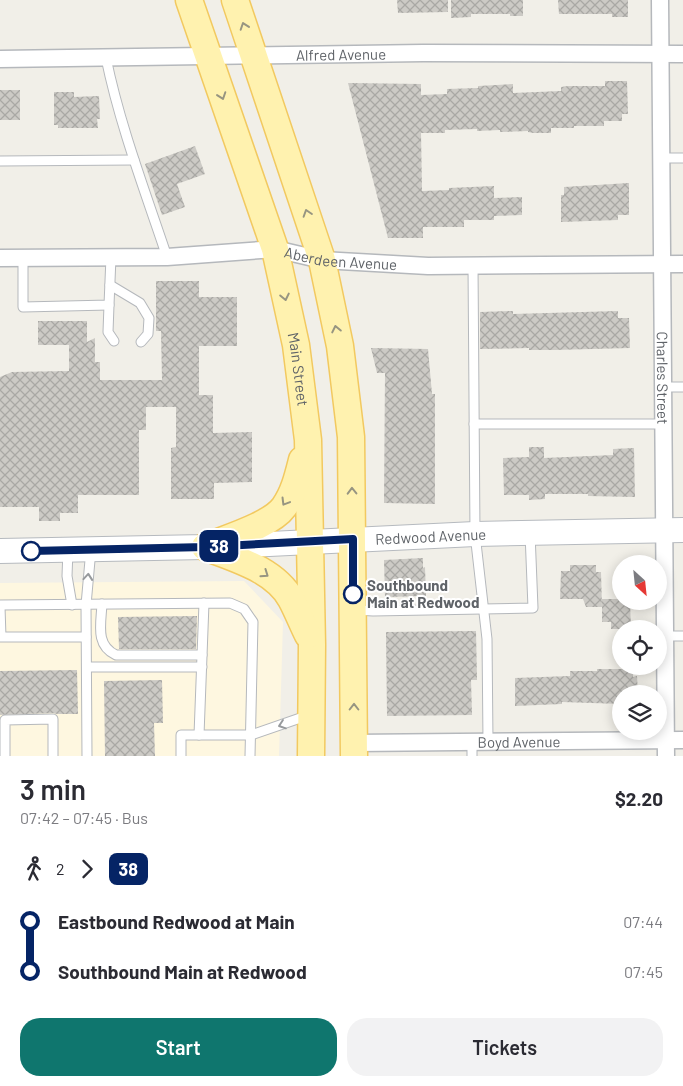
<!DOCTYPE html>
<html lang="en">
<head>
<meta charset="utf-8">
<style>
	body { margin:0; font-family:Barlow,sans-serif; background:#f2f2f3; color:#2b2b33; height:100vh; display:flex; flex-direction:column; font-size:19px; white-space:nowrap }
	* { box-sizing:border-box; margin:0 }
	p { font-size:16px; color:#7c7c81 }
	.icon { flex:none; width:28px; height:28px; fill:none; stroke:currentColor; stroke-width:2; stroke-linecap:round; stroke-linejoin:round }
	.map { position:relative; height:756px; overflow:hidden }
	.details { display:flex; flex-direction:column; background:#fff; flex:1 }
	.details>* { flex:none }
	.badge { padding:0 10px; border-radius:8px; font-size:18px; line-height:32px }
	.needle { width:32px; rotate:153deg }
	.fabs { position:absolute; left:612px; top:555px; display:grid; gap:10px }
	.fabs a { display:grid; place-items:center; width:55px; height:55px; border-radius:50%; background:#fff; box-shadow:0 2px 12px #0003; font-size:25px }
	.map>.badge { position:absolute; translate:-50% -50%; box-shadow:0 0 0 2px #fff }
	.legs { display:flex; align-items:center; gap:8px; height:55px; padding:0 20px; font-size:16px }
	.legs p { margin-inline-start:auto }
	.overview { display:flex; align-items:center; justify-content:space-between; height:85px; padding:0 20px }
	h1 { font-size:28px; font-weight:600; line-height:38px }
	.primary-button { display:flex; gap:10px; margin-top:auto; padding:10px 20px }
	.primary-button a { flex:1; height:58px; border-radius:20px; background:#0f766e; color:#fff; font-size:20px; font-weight:600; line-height:58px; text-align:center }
	.primary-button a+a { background:#f2f2f3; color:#2b2b33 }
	ul { padding:0 20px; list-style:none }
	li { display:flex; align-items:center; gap:18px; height:50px; font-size:19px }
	li i { display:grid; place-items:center; width:8px; height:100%; margin:0 6px; background:currentColor }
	li i::after { content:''; width:12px; height:12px; margin:-6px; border:4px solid; border-radius:50%; background:#fff }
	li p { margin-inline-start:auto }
	li:first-child i { background:linear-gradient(#0000 50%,currentColor 0) }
	li:last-child i { background:linear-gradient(currentColor 50%,#0000 0) }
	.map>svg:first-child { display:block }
	.commercial { fill:#fef7e0 }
	.building { fill:url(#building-cross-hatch) }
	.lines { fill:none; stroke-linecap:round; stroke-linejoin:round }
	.service-casing { stroke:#b5b8bc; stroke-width:11 }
	.minor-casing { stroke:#b5b8bc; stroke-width:19 }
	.secondary-casing { stroke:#b6babf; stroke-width:26 }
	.primary-casing { stroke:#f2c960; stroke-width:29 }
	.service { stroke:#fff; stroke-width:9 }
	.minor { stroke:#fff; stroke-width:16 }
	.secondary { stroke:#fff; stroke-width:24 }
	.primary { stroke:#fff2af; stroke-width:26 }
	.oneway { stroke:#979581 }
	.oneway2 { stroke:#979a9d }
	.line-1-casing { stroke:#fff; stroke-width:11 }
	.line-1 { stroke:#052465; stroke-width:8 }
	.stop-1-dot { fill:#fff; stroke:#052465; stroke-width:2.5 }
	.labels { text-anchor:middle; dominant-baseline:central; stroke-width:4; stroke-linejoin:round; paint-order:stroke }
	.street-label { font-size:15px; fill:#5f6368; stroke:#fff }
	.stop-label { font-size:15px; font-weight:bold; fill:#5f6368; stroke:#fff; text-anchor:start }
</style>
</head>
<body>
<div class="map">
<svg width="683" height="756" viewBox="0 0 683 756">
	<defs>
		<pattern id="building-cross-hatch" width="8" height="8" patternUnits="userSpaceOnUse" patternTransform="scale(1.25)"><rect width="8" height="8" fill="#cccac5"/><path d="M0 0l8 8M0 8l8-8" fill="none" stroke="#a9a8a4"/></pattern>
	</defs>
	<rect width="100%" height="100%" fill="#f1efe8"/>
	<polygon class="commercial" points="244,581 283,622 279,756 0,756 0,583"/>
	<g class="building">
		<polygon points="397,0 448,0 448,12 398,13"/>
		<polygon points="451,0 523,0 523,16 510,16 510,14 471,14 471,17 451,18"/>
		<polygon points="558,0 628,0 628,17 612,17 612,14 559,14"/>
		<polygon points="605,81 627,81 628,114 622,114 622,121 604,121 604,126 574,126 574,128 551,128 551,133 533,133 528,132 528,131 500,132 500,130 477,131 477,129 445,130 445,133 421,133 422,191 449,190 449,188 494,186 494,198 522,197 522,215 494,216 494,220 464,220 464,227 423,227 423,238 388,238 348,83 421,84 421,95 447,94 447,89 478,88 478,86 513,84 513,93 561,91 561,87 568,86 605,86"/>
		<rect x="0" y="90" width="20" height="30"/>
		<polygon points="54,92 74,92 74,97 99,96 100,119 97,119 98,128 58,128 58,125 54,125"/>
		<polygon points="195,146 205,174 177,184 185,207 162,215 145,164"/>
		<polygon points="629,183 629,215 618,215 618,220 561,222 561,195 564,195 564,187"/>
		<polygon points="156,281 199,281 199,297 237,297 237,346 199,346 199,395 213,395 213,433 252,432 252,482 214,483 214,499 171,499 171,448 176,447 176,407 146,407 146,430 139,430 139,495 78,495 78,513 60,513 60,521 39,521 39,507 0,507 0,377 12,372 69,371 69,345 38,345 38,321 87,321 87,342 95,338 95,362 100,362 100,380 162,380 161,331 156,331"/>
		<polygon points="513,311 513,314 618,311 618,318 629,318 630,348 555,350 529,350 529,348 480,349 480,312"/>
		<polygon points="371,348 428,349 432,394 435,394 435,504 384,503 385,373 377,373"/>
		<polygon points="529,447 544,447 544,458 613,455 613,449 634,448 635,497 588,496 588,494 545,494 545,499 529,500 529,495 504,495 503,458 529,457"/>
		<polygon points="423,558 423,568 425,567 426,596 385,597 384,560"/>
		<polygon points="570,565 596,565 596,572 601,572 602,607 586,607 583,599 560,599 561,571 570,571"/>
		<polygon points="602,599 621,599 621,601 630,601 631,629 611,629 611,622 602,622"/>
		<polygon points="197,616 196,649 119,649 118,617"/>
		<polygon points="476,631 477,680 471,680 472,715 387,716 386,632"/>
		<polygon points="597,669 633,669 633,677 637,676 638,693 621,694 621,704 562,702 562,704 515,706 515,678 570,676 570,671 597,671"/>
		<polygon points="77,670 78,714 57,714 53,713 0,715 0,671"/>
		<polygon points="162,680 163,723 154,723 155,756 105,756 104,681"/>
	</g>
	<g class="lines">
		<defs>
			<g id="service">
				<path d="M106,58C120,126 145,191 167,257"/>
				<polyline points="661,158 683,158"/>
				<polyline points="0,161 134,160"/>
				<polyline points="23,258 23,307 109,305 111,257"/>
				<polyline points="473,265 475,534 487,639 488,741"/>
				<polyline points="110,285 140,303 149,318 148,334 141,342"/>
				<polyline points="109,305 108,332 114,341"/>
				<polyline points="663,387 683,387"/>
				<polyline points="474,424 663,424"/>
				<polyline points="68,550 67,576 72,605"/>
				<path d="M102,604C101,624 95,645 116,655H202"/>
				<polyline points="0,605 230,603 244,609 253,622 250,756"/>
				<polyline points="0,607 1,637 86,637"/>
				<polyline points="356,610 373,611 533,608 530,533"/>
				<polyline points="665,636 683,636"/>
				<polyline points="87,667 202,667"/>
				<polyline points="199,735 204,603"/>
				<polyline points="5,756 5,720 53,719 53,756"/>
				<polyline points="87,756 86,605 91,549"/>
				<polyline points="181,756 181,735 251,735 309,715"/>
				<polyline points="472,756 472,741"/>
			</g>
			<g id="minor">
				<path id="s1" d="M660,0L666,756"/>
				<path id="s2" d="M0,59L423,53L683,54"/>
				<path id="s3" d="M0,258L167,257L275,249L322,260L428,266L683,264"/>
				<path id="s4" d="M354,743L683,740"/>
			</g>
			<g id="secondary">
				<path id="s5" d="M0,551L205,547L475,534L683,530"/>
			</g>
			<g id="primary">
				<path id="s6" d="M189,0L275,249L296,345L308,440L312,645L311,756"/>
				<polyline points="235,0 322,260 340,346 351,437 354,756"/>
				<path d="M205,547C227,538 271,525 284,507C294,493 298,476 302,460"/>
				<path d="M205,547C235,559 274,569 291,599C297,610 302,623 308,635"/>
			</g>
		</defs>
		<use href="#service" class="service-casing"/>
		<use href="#minor" class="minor-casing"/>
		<use href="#secondary" class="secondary-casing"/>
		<use href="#primary" class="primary-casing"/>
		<use href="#service" class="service"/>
		<use href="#minor" class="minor"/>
		<use href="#secondary" class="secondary"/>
		<use href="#primary" class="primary"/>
	</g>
	<defs><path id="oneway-chevron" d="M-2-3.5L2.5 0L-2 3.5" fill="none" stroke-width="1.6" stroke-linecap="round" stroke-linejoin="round" transform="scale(1.25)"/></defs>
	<g class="oneway">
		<use href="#oneway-chevron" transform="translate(244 26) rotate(-109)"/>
		<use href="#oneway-chevron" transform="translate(222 96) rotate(71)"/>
		<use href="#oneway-chevron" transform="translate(307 213) rotate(-108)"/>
		<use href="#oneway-chevron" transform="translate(285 297) rotate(78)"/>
		<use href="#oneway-chevron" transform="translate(336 329) rotate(-102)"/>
		<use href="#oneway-chevron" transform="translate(352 491) rotate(-91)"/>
		<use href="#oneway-chevron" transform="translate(285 502) rotate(121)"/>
		<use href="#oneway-chevron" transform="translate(265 574) rotate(35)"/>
		<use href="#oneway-chevron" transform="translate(354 707) rotate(-90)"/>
	</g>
	<g class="oneway2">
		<use href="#oneway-chevron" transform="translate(88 577) rotate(-85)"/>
		<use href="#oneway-chevron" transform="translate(282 725) rotate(161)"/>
	</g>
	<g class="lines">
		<defs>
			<polyline id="line-1" points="31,551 205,547 353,539 353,594"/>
		</defs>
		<use href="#line-1" class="line-1-casing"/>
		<use href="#line-1" class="line-1"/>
	</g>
	<g class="stop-1-dot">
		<circle cx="31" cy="551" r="9"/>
		<circle cx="353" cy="594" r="9"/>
	</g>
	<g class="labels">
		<g class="street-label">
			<text stroke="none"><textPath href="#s2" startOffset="341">Alfred Avenue</textPath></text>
			<text stroke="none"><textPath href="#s3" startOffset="342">Aberdeen Avenue</textPath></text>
			<text stroke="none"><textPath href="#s6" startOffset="386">Main Street</textPath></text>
			<text stroke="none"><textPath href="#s1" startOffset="378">Charles Street</textPath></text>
			<text stroke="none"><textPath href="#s5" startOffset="431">Redwood Avenue</textPath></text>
			<text stroke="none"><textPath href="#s4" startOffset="165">Boyd Avenue</textPath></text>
		</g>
		<g class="stop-label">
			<text x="367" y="585">Southbound<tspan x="367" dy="17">Main at Redwood</tspan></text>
		</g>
	</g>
</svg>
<div class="fabs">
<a><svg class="needle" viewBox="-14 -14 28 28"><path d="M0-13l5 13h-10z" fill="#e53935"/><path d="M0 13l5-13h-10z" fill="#7c7c81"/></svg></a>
<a><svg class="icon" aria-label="locate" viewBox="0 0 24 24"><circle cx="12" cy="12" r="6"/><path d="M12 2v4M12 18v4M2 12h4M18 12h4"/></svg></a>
<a><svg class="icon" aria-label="layers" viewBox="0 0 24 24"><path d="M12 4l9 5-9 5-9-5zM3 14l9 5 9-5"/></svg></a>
</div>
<b class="badge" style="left:219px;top:546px;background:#052465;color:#fff">38</b>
</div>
<section class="details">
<div class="overview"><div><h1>3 min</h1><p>07:42 – 07:45 · Bus</p></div><b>$2.20</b></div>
<div class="legs"><svg class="icon" aria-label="walk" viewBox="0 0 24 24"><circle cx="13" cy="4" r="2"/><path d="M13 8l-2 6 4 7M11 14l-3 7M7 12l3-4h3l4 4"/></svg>2<svg class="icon" aria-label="forward" viewBox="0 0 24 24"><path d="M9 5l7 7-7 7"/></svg><b class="badge" style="background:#052465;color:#fff">38</b></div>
<ul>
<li><i style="color:#052465"></i><b>Eastbound Redwood at Main</b><p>07:44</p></li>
<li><i style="color:#052465"></i><b>Southbound Main at Redwood</b><p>07:45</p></li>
</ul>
<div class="primary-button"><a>Start</a><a>Tickets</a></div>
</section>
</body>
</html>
